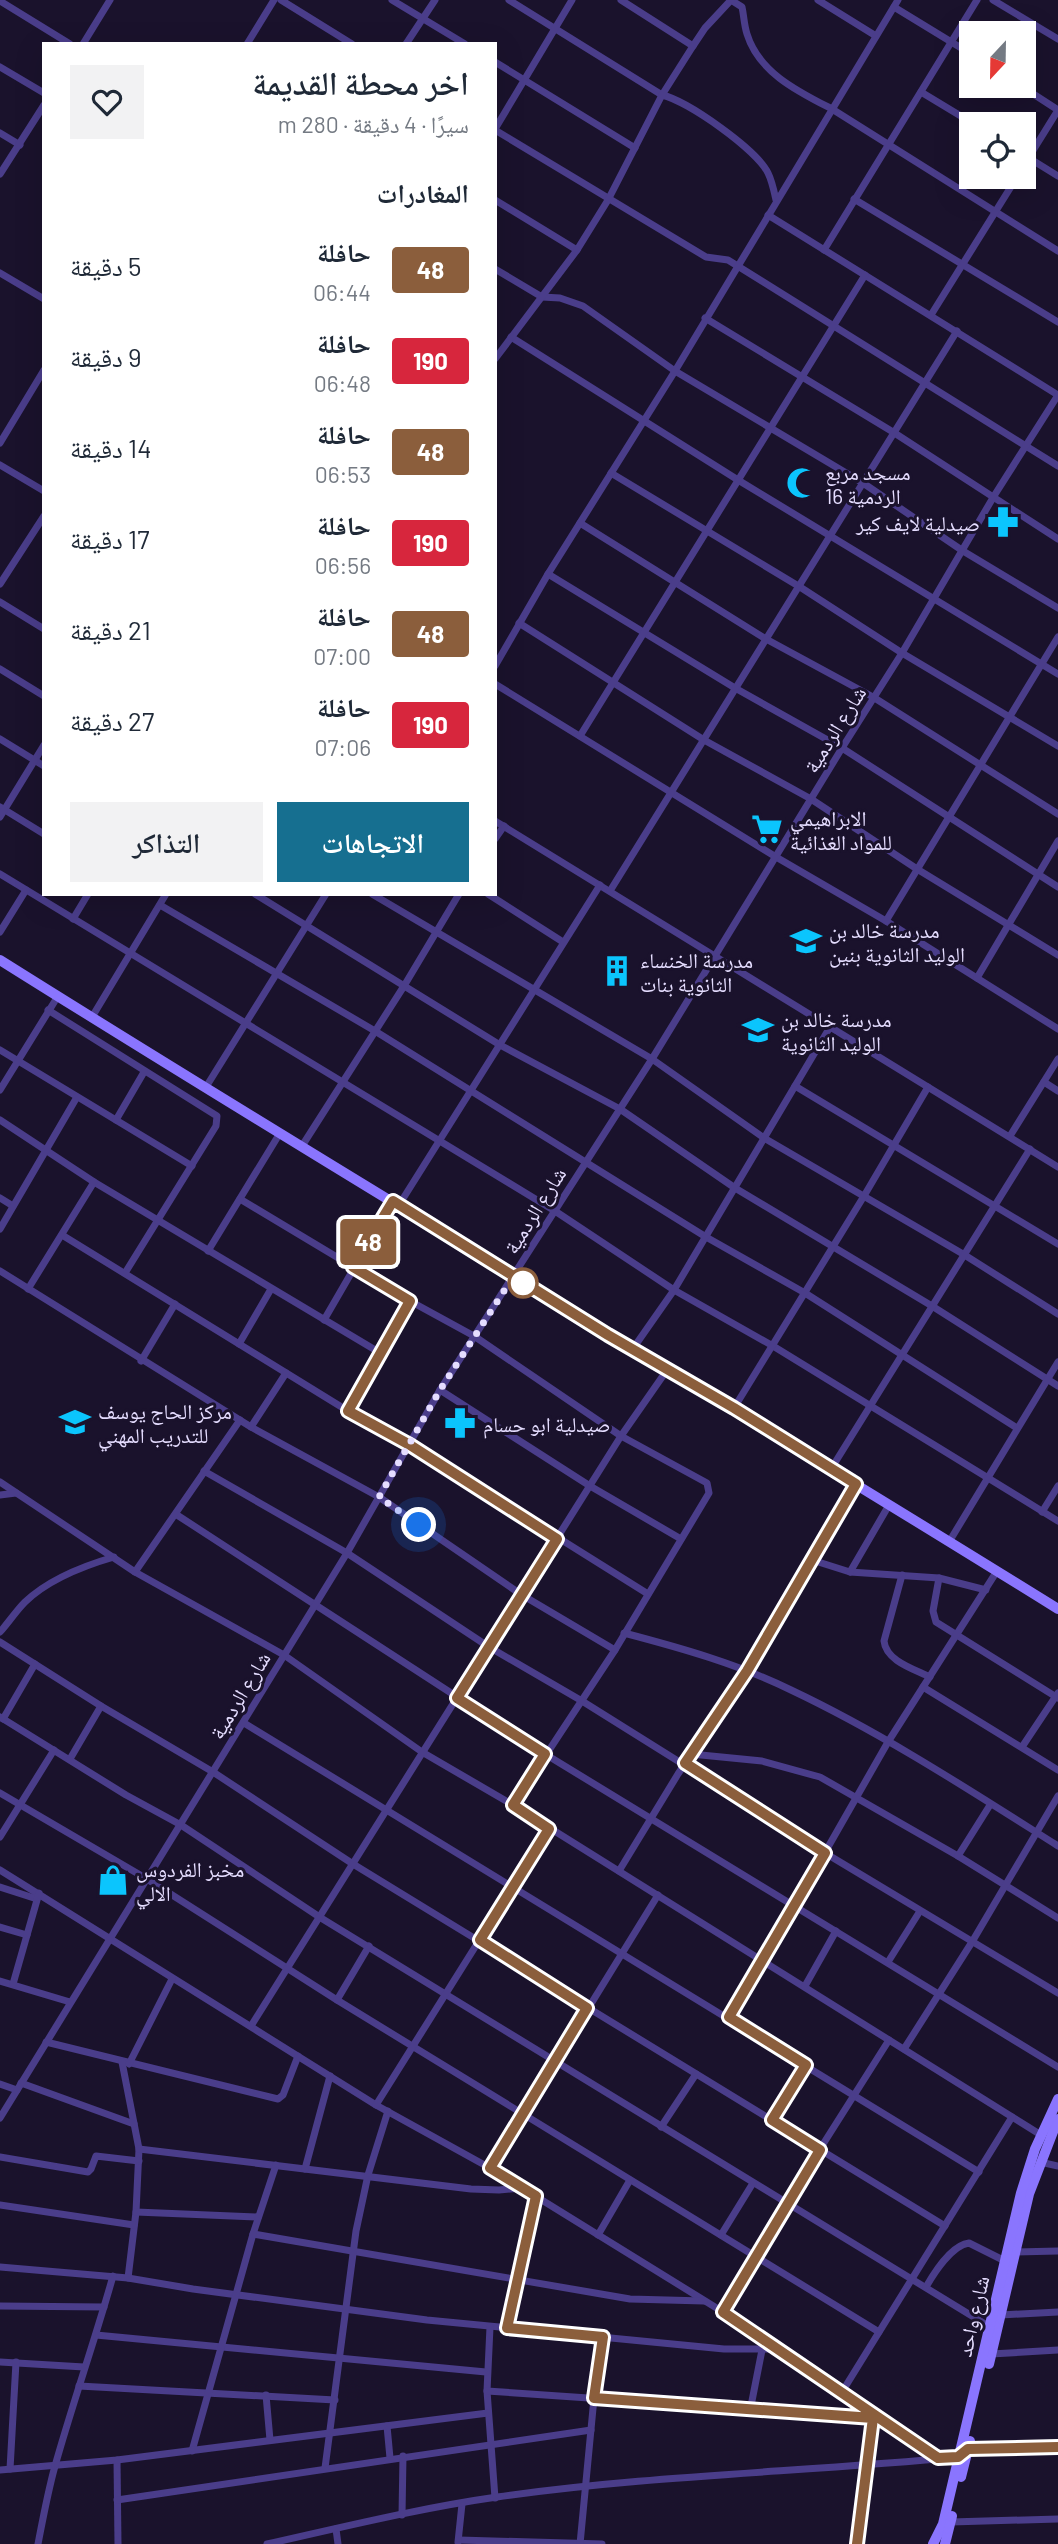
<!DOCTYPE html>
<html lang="ar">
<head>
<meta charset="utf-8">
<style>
	body { margin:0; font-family:Barlow,"Noto Naskh Arabic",sans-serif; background:#f2f2f3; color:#1f2937; direction:rtl; height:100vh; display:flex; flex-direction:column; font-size:26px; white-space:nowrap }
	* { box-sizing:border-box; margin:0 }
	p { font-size:23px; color:#747a83 }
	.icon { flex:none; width:38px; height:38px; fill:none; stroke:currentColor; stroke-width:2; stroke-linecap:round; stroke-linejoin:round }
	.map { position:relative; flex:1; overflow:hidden; direction:ltr }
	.side { position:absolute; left:42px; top:42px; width:455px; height:854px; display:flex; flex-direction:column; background:#fff; border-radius:0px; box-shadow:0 7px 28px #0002; direction:rtl }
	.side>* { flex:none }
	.badge { padding:0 14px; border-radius:5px; font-size:24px; line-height:46px }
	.needle { width:46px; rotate:202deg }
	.buttons { position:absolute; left:959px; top:21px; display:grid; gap:14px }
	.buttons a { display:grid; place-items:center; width:77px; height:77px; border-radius:0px; background:#fff; box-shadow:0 7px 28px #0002; font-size:35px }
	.you { position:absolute; width:35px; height:35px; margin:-18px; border:5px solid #fff; border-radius:50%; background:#1a73e8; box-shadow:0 0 0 10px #1a73e833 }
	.map>.badge { position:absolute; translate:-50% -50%; box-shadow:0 0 0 4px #fff }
	h2 { padding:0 28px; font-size:26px; line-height:63px }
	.round { display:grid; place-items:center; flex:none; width:74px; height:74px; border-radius:0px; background:#f2f2f3 }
	.headline { display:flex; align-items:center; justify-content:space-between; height:119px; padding:0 28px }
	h1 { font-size:33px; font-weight:600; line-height:52px }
	.button { display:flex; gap:14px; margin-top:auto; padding:14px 28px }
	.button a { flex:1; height:80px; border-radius:0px; background:#166f90; color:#fff; font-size:28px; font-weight:600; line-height:80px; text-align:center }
	.button a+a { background:#f2f2f3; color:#1f2937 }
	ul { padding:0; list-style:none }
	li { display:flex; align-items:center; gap:21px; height:91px; padding:0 28px }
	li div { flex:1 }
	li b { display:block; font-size:26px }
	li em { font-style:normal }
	li .badge { min-width:77px; font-weight:700; text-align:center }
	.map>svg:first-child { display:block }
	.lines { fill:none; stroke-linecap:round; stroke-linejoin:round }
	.street { stroke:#4a3d8a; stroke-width:7 }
	.secondary { stroke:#8a75fe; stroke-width:10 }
	.line-casing { stroke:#fff; stroke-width:16 }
	.line { stroke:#8b5e3c; stroke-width:10 }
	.walk { stroke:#e5ddff; stroke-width:7; stroke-dasharray:0 12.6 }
	.stop-dot { fill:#fff; stroke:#8b5e3c; stroke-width:3.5 }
	.labels { text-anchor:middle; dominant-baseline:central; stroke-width:6; stroke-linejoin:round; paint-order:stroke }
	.poi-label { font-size:21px; fill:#e5ddff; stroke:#1a122c; text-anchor:start }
	.street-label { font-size:21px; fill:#e5ddff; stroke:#1a122c }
</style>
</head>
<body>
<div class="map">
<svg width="1058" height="2544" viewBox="0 0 1058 2544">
	<rect width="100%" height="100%" fill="#1a122c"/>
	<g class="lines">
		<g class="street">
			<polyline points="281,0 352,44"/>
			<polyline points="392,0 465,44"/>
			<path d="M509,0L662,95C688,101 757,150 768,173C772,181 774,191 776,200"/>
			<polyline points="621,0 693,46"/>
			<path d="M731,0L742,7C744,16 744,25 747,34C759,73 799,92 832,109L1058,251"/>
			<polyline points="818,0 876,36"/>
			<polyline points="993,0 1058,39"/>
			<polyline points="0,1 70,44"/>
			<polyline points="894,7 971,54"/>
			<polyline points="83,44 110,0"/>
			<polyline points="247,44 274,0"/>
			<polyline points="406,44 435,0"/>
			<polyline points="495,62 635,148"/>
			<polyline points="0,67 44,93"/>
			<polyline points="1021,86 1058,110"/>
			<polyline points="921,92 974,124"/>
			<polyline points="495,129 572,0"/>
			<polyline points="495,130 706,257 728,260 1058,466"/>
			<polyline points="0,133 20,145"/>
			<polyline points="1024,155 1058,176"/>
			<polyline points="1024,165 1058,110"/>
			<polyline points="0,174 44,105"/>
			<polyline points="854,199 1058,322"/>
			<polyline points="495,200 577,250"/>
			<polyline points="768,215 1058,395"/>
			<polyline points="824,250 977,0"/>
			<polyline points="495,269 542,297 560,298 583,306 675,371 863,483 963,551 1058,608"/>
			<polyline points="0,273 44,299"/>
			<polyline points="931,315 1017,177"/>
			<polyline points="705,318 893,432 1058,539"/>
			<polyline points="511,337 738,480 1058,674"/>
			<polyline points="495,359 577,250 608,200 662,95 693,46 705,28 731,0"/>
			<polyline points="0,443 44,370"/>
			<polyline points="0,465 44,491"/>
			<polyline points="611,473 800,587 902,653 1058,746"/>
			<polyline points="580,523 766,639 873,697 1058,814"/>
			<polyline points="548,574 735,688 842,748 1058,887"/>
			<polyline points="0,584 44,516"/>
			<polyline points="0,602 44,629"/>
			<polyline points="519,623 704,740 811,799 917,869 1058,955"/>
			<polyline points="495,666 548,574 675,371 898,0"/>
			<polyline points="0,669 44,696"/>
			<polyline points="495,684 776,857 886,921 1058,1029"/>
			<polyline points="580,736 865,275"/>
			<polyline points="0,739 44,766"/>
			<polyline points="0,807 44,834"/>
			<polyline points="0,817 44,745"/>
			<polyline points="495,821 1058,1167"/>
			<polyline points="495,839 504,826"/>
			<polyline points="0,874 555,1211 674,1290 773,1346 1058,1521"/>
			<polyline points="610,891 957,331"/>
			<polyline points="255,894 500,1045 620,1109 735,1188 932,1306 1058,1386"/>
			<polyline points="372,894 652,1059 764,1138 963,1254 1058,1314"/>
			<polyline points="488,894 563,942"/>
			<polyline points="160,905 375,1031 706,1237 805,1293 1017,1428"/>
			<polyline points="73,919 88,894"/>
			<polyline points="886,921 1058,637"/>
			<polyline points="0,932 26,890"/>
			<polyline points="977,978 1058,841"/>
			<polyline points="48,1010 217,1116 216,1126 125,1273"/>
			<polyline points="92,1017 166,894"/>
			<polyline points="0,1050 192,1166"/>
			<polyline points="1044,1082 1058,1091"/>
			<polyline points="795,1086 1058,1244"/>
			<polyline points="206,1087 326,894"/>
			<polyline points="0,1090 58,996"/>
			<polyline points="0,1120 94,1182 382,1354"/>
			<polyline points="116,1120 144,1072"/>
			<polyline points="1010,1136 1058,1059"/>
			<polyline points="302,1146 404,986 459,894"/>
			<polyline points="0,1198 13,1206"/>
			<polyline points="240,1199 410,1301 474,1336 621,1436 707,1483 709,1493 615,1650 513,1805"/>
			<polyline points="399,1205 600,885"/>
			<polyline points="0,1229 77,1097"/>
			<polyline points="62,1235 348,1411 410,1445 648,1594"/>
			<polyline points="208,1251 280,1133"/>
			<polyline points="0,1271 251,1427 379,1497 522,1595 615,1650"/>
			<polyline points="28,1289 94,1182"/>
			<polyline points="324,1320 393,1201"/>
			<polyline points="239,1344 271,1289"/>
			<polyline points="632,1350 674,1290 830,1027"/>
			<polyline points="141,1361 175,1304"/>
			<polyline points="440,1390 590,1486 681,1539"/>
			<polyline points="734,1408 864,1196 928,1087"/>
			<polyline points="348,1411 410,1301"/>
			<polyline points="251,1427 286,1373"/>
			<polyline points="831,1469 1030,1149"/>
			<polyline points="204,1471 347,1553 489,1647 582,1701 825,1853 1058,1993"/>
			<polyline points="0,1482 135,1572 284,1655 422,1752 513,1805 1041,2135"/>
			<polyline points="0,1495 16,1493"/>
			<polyline points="1042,1512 1058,1486"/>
			<polyline points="177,1515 545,1754 1058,2067"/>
			<polyline points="949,1542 1058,1362"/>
			<polyline points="812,1560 850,1572 939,1578 986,1590"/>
			<polyline points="135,1572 240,1420"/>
			<polyline points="850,1572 889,1505"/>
			<path d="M902,1575L884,1641C886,1661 914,1669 930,1677"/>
			<polyline points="939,1578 933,1611 936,1622 1058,1698"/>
			<path d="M0,1632C9,1622 16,1611 25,1602C49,1579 83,1566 114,1557"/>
			<path d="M624,1633C681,1648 738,1664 791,1690C884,1734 971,1791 1058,1846"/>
			<polyline points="0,1642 101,1706 213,1772 353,1864 945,2226"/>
			<polyline points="923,1687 1058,1770"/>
			<polyline points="0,1717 126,1795 181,1825 321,1918 990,2327"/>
			<polyline points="3,1719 35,1664"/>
			<polyline points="244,1723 979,2172"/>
			<polyline points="1022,1747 1058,1693"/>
			<polyline points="691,1754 762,1761 820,1777 958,1856 1058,1918"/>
			<polyline points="70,1759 101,1706"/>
			<polyline points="0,1793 147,1879 337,2000 879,2332"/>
			<polyline points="0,1837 54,1750"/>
			<polyline points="958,1856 990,1805"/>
			<polyline points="0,1870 376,2105 490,2168 723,2312 938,2458"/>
			<polyline points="619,1871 678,1774 746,1671 856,1484"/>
			<polyline points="0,1887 37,1899"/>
			<polyline points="0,1927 27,1935"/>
			<polyline points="888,1962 920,1911"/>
			<polyline points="0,1981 70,2002"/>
			<polyline points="13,1984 39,1893"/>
			<polyline points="805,1986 836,1931"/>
			<polyline points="337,2000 369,1946"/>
			<polyline points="729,2017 763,1961 888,1742 997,1571"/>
			<polyline points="251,2026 621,1436 667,1370"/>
			<polyline points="46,2042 278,2099 283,2095 298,2056"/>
			<polyline points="904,2049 972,1942 1058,1796"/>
			<polyline points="122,2062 139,2149 136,2212 128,2278"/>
			<polyline points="129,2064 172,1979"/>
			<polyline points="21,2083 134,2124"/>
			<polyline points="0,2084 17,2090"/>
			<polyline points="376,2105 549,1829"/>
			<polyline points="0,2118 347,1553 440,1390 652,1059 842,748 902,653 994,496 1058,395"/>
			<polyline points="772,2120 806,2065"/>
			<polyline points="661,2127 696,2074"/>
			<polyline points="139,2149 471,2189 499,2190 521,2188"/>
			<polyline points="0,2157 88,2172 91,2169 96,2156 139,2161"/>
			<polyline points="1040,2162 1058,2166"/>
			<polyline points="490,2168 658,1895"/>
			<polyline points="305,2169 330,2076"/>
			<polyline points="0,2205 134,2225"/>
			<polyline points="136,2212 258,2217"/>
			<polyline points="253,2234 630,2299 704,2301"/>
			<polyline points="598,2235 630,2180"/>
			<polyline points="721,2235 753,2183"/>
			<polyline points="1015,2252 1058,2251"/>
			<polyline points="0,2267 128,2278 193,2289 427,2320 724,2349 780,2349"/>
			<path d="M926,2287C934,2273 952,2245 969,2243L1005,2261"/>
			<polyline points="0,2306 104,2307"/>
			<polyline points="723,2312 820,2149 889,2040"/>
			<polyline points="1001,2315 1058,2312"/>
			<polyline points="490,2327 487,2391 495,2498"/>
			<polyline points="507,2328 536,2196"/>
			<polyline points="96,2335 486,2372"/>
			<polyline points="991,2354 1058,2350"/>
			<polyline points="0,2362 84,2367"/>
			<polyline points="79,2386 335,2400"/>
			<polyline points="487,2391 880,2418"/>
			<polyline points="842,2392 1012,2117"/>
			<polyline points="266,2395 270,2440"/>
			<polyline points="750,2411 762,2350"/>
			<polyline points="387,2426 390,2458"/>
			<polyline points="192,2451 253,2234 276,2165"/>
			<polyline points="117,2460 118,2544"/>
			<polyline points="325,2468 356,2231 368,2175 388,2111"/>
			<polyline points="10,2469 16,2362"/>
			<polyline points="0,2470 117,2460 488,2413"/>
			<polyline points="117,2500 591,2430"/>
			<polyline points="402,2515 403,2456"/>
			<polyline points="951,2522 1058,2519"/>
			<polyline points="336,2529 338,2544"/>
			<polyline points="459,2540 602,2544"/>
			<polyline points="458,2542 462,2504"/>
			<path d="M38,2544C43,2518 48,2491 55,2466C73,2402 95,2340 113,2276"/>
			<path d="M267,2544C343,2527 420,2508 497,2497C650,2475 805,2472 959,2457L968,2449L1058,2447"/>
			<polyline points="580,2544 594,2398 603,2337"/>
			<polyline points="857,2544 873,2418"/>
		</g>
		<g class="secondary">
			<path d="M0,960C350,1180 706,1390 1058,1609"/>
			<polyline points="989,2364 1029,2194 1058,2119"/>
			<polyline points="961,2477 970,2441"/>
			<polyline points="933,2544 943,2524 1021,2193 1035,2149 1058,2099"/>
			<polyline points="945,2544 952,2516"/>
		</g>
	</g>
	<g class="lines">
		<defs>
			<polyline id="line" points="857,2544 873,2418 594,2398 603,2337 507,2328 536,2196 490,2168 587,2008 480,1940 549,1829 513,1805 545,1754 457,1698 557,1539 410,1445 348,1411 410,1301 353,1267 393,1201 608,1335 734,1408 856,1484 747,1671 685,1763 825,1853 729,2017 806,2065 772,2120 820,2150 723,2312 938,2458 958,2457 968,2449 1058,2447"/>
		</defs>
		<use href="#line" class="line-casing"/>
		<use href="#line" class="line"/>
		<polyline class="walk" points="419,1525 379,1497 440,1390 513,1277 523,1283"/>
	</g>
	<defs>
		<symbol id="mosque-bare" viewBox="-9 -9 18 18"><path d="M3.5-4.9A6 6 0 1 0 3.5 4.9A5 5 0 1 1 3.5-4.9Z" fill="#0bc5fd" stroke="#1a122c" stroke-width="2.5" paint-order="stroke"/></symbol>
		<symbol id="pharmacy-bare" viewBox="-9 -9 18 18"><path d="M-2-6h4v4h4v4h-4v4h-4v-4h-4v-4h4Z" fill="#0bc5fd" stroke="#1a122c" stroke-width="2.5" paint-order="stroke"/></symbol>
		<symbol id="supermarket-bare" viewBox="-9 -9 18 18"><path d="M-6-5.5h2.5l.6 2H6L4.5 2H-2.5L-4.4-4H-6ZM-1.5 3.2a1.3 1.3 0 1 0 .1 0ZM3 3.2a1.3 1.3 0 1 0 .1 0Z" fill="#0bc5fd" stroke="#1a122c" stroke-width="2.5" paint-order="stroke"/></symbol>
		<symbol id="school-bare" viewBox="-9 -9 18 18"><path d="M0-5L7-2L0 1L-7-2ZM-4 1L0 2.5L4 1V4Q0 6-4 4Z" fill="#0bc5fd" stroke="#1a122c" stroke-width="2.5" paint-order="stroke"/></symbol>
		<symbol id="building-bare" viewBox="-9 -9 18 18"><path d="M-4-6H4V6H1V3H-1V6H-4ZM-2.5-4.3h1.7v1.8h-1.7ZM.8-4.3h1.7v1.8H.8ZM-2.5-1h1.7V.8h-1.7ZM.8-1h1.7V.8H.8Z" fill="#0bc5fd" stroke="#1a122c" stroke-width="2.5" paint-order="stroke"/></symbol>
		<symbol id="shop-bare" viewBox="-9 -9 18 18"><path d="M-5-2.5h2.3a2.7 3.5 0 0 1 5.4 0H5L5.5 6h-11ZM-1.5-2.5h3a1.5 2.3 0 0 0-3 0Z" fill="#0bc5fd" stroke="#1a122c" stroke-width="2.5" paint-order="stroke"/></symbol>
	</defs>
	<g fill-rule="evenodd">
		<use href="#mosque-bare" x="780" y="461" width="44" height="44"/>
		<use href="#pharmacy-bare" x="981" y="500" width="44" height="44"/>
		<use href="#supermarket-bare" x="745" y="807" width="44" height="44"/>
		<use href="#school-bare" x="784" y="919" width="44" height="44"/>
		<use href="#building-bare" x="595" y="949" width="44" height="44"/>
		<use href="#school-bare" x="736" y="1008" width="44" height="44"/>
		<use href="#school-bare" x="53" y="1400" width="44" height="44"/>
		<use href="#pharmacy-bare" x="438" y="1401" width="44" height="44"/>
		<use href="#shop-bare" x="91" y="1858" width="44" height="44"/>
	</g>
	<circle class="stop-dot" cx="523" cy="1283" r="14"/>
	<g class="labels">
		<g class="poi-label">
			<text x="825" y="471">مسجد مربع<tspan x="825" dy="24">16 الردمية</tspan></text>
			<text x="980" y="522" text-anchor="end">صيدلية لايف كير</text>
			<text x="790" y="817">الابراهيمي<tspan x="790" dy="24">للمواد الغذائية</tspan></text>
			<text x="829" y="929">مدرسة خالد بن<tspan x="829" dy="24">الوليد الثانوية بنين</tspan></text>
			<text x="640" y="959">مدرسة الخنساء<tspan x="640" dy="24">الثانوية بنات</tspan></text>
			<text x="781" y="1018">مدرسة خالد بن<tspan x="781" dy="24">الوليد الثانوية</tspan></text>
			<text x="98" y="1410">مركز الحاج يوسف<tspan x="98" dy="24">للتدريب المهني</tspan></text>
			<text x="483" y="1423">صيدلية ابو حسام</text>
			<text x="136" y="1868">مخبز الفردوس<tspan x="136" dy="24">الالي</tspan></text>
		</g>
		<g class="street-label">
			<text transform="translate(834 729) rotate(-58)">شارع الردمية</text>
			<text transform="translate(534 1210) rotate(-58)">شارع الردمية</text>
			<text transform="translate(239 1695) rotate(-59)">شارع الردمية</text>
			<text transform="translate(972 2316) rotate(-77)">شارع واحد</text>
		</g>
	</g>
</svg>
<div class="buttons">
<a><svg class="needle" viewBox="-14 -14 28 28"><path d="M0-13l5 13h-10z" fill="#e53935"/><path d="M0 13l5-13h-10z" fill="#747a83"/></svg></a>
<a><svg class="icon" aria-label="locate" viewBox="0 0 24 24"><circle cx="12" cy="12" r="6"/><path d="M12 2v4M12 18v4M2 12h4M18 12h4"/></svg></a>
</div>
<div class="you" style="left:419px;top:1525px"></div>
<b class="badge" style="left:368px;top:1242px;background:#8b5e3c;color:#fff">48</b>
<section class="side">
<div class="headline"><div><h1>اخر محطة القديمة</h1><p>سيرًا · 4 دقيقة · 280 m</p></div><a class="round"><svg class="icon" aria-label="heart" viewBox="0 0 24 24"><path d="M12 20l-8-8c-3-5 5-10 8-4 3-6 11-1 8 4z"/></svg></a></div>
<h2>المغادرات</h2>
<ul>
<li><span class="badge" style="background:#8b5e3c;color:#fff">48</span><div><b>حافلة</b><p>06:44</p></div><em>5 دقيقة</em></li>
<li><span class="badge" style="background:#d7263d;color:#fff">190</span><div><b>حافلة</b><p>06:48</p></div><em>9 دقيقة</em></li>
<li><span class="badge" style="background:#8b5e3c;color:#fff">48</span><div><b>حافلة</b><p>06:53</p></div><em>14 دقيقة</em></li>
<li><span class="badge" style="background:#d7263d;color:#fff">190</span><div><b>حافلة</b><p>06:56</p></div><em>17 دقيقة</em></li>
<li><span class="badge" style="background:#8b5e3c;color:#fff">48</span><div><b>حافلة</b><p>07:00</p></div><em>21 دقيقة</em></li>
<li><span class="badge" style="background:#d7263d;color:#fff">190</span><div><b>حافلة</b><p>07:06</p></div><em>27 دقيقة</em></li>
</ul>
<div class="button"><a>الاتجاهات</a><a>التذاكر</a></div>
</section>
</div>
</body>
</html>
